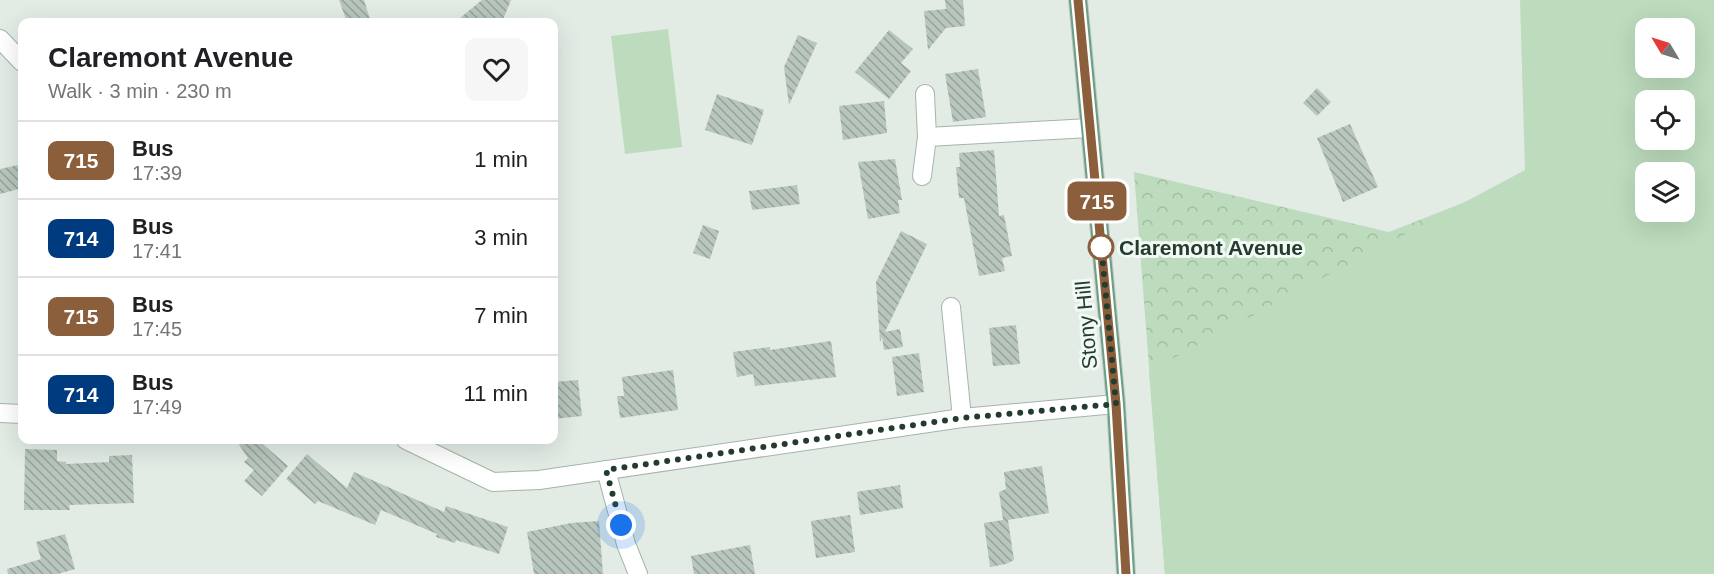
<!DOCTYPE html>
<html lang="en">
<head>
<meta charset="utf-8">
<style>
	body { margin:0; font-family:Helvetica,sans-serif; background:#f6f6f6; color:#202124; height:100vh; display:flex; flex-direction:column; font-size:22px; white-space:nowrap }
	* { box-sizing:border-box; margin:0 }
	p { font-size:20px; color:#757577 }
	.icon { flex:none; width:33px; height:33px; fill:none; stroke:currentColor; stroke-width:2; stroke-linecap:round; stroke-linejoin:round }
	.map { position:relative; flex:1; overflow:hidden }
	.panel { position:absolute; left:18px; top:18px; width:540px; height:426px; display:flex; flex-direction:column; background:#fff; border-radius:12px; box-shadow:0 6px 24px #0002 }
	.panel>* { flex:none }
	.badge { padding:0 12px; border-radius:9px; font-size:21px; line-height:39px }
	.needle { width:39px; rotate:308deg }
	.tools { position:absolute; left:1635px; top:18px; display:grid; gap:12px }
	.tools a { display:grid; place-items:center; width:60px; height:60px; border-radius:12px; background:#fff; box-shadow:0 6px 24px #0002; font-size:30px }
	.you { position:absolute; width:30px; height:30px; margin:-15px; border:4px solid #fff; border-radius:50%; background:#1a73e8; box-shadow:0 0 0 9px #1a73e833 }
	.map>.badge { position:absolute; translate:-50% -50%; box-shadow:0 0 0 3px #fff }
	.round { display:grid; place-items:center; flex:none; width:63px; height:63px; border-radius:12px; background:#f6f6f6 }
	.head { display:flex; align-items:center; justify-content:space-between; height:102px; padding:0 30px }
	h1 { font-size:28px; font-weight:600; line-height:45px }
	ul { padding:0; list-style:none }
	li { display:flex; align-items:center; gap:18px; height:78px; padding:0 30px; border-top:2px solid #e0e0e0 }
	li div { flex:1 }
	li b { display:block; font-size:22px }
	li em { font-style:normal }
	li .badge { min-width:66px; font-weight:700; text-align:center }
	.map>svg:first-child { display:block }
	.forest { fill:url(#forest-crowns); fill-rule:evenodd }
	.green { fill:#bcdcbd; fill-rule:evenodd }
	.building { fill:url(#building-back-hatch) }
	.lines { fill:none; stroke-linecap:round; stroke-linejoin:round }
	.street-casing { stroke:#a5b4ab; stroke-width:20 }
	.primary-casing { stroke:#c1c8c5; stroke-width:20 }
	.street { stroke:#fff; stroke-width:18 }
	.primary { stroke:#699f83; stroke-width:18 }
	.line-casing { stroke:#fff; stroke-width:14 }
	.line { stroke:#8b5e3c; stroke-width:9 }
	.walk { stroke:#233c2f; stroke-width:6; stroke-dasharray:0 10.8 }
	.stop-dot { fill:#fff; stroke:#8b5e3c; stroke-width:3 }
	.labels { text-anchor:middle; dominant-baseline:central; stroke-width:6; stroke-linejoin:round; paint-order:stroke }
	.stop-label { font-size:21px; font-weight:bold; fill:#233c2f; stroke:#f2f8f4; text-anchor:start }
	.street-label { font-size:21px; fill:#233c2f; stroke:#f2f8f4 }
</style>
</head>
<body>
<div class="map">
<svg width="1714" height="574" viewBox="0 0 1714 574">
	<defs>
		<pattern id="forest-crowns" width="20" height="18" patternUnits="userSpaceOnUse" patternTransform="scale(1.5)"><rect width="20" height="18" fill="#bcdcbd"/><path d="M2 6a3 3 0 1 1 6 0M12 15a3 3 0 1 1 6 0" fill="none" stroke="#a1bea3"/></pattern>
		<pattern id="building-back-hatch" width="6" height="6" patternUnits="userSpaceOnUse" patternTransform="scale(1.5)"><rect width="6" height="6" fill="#b8c6bd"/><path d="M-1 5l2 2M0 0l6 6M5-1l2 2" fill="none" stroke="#95a29a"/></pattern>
	</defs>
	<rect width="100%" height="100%" fill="#e2ece5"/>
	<path class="forest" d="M1523,0H1714L1684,100H1646V140L1165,574L1134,172L1389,232L1536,174ZM1646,28H1684V68H1646Z"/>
	<g class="green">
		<path d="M1520,0H1714V574H1165L1149,371L1525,170ZM1684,28V68H1646V28ZM1646,100H1684V140H1646ZM1646,172H1684V212H1646Z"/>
		<polygon points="668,29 682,147 625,154 611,36"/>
	</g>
	<g class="building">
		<polygon points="339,0 364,0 371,22 347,22"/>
		<polygon points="482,0 511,0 502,22 455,22"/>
		<polygon points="945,0 963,0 965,26 946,28 928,50 924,11 946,9"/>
		<polygon points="889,30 913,49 901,63 911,71 889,99 855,72"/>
		<polygon points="798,35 817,43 789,105 784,67"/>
		<polygon points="978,69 986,117 953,122 945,74"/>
		<polygon points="1317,88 1331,102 1317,116 1303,103"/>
		<polygon points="717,94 764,110 752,145 705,130"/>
		<polygon points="884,101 887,133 843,140 839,106"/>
		<polygon points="1350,124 1378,187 1343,202 1317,138"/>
		<polygon points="994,150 999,216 1004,215 1012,256 1002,258 1005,271 979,276 964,198 959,198 956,167 960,167 959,153"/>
		<polygon points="895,159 902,200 898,200 900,213 868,219 858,162"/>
		<polygon points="22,164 22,188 0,194 0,169"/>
		<polygon points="797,185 800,204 752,210 749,191"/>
		<polygon points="703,225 719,231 710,259 693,253"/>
		<polygon points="901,231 927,244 885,332 900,329 903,347 884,350 882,337 880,342 876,282"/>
		<polygon points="1016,325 1020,364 993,366 989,328"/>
		<polygon points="831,341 836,377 755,386 753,374 737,377 733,352 770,347 770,350"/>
		<polygon points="919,353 924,392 897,396 892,357"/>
		<polygon points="673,370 678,410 620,418 617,396 624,396 622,377"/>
		<polygon points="578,380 582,416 554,419 554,382"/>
		<polygon points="236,440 258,440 288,466 262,496 244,481 254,470 244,462 248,458"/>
		<polygon points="25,449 57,450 57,461 66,462 66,464 109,462 109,456 132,455 134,503 69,505 70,510 24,510"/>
		<polygon points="307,454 347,488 354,472 444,512 446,506 508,527 499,554 456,540 455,543 436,537 437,534 381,510 375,525 318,501 315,504 286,479"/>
		<polygon points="1042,466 1049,513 1008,520 1014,560 1006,564 990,567 984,523 1003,520 999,492 1006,489 1004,472"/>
		<polygon points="900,485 903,508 860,515 857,492"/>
		<polygon points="850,515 855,552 816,558 811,521"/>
		<polygon points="599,521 603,574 534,574 527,532 571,523"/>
		<polygon points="65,534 75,569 58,574 8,574 7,569 41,559 36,542"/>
		<polygon points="750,545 755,574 694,574 691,556"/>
	</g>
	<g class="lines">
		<defs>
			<g id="street">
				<polyline points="0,39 22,62"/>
				<polyline points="927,137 1090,128"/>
				<polyline points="922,176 927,137 925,94"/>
				<polyline points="951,307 962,418"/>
				<polyline points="0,413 22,414"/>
				<polyline points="406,440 493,482 539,480 962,418 1116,404"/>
				<polyline points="606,470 626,544 638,574"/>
			</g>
			<polyline id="primary" points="1078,0 1116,404 1126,574"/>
		</defs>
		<use href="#street" class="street-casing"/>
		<use href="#primary" class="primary-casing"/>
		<use href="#street" class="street"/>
		<use href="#primary" class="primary"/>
	</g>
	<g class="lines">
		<defs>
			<polyline id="line" points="1078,0 1116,404 1126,574"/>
		</defs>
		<use href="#line" class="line-casing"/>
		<use href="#line" class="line"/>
		<polyline class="walk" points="621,525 606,470 962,418 1116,404 1101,243 1101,247"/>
	</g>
	<circle class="stop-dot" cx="1101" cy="247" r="12"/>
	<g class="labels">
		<g class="stop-label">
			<text x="1119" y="247">Claremont Avenue</text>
		</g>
		<g class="street-label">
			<text transform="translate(1086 325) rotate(-95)">Stony Hill</text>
		</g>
	</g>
</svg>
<div class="tools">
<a><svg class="needle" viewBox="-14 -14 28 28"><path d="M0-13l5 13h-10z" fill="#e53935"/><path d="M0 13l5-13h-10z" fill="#757577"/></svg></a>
<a><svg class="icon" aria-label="locate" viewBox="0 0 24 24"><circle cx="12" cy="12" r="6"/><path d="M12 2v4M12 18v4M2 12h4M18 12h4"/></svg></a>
<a><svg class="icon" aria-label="layers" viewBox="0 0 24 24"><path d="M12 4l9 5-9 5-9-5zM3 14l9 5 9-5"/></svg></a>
</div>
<div class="you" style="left:621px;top:525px"></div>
<b class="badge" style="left:1097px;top:201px;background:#8b5e3c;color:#fff">715</b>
<section class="panel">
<div class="head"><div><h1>Claremont Avenue</h1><p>Walk · 3 min · 230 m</p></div><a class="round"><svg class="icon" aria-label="heart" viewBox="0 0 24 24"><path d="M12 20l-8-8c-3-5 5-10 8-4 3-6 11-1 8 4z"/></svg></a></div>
<ul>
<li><span class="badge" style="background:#8b5e3c;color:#fff">715</span><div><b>Bus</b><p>17:39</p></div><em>1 min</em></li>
<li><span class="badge" style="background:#003b80;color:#fff">714</span><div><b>Bus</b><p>17:41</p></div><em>3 min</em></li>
<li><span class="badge" style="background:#8b5e3c;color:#fff">715</span><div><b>Bus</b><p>17:45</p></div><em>7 min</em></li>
<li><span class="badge" style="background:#003b80;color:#fff">714</span><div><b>Bus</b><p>17:49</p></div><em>11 min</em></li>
</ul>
</section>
</div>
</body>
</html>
